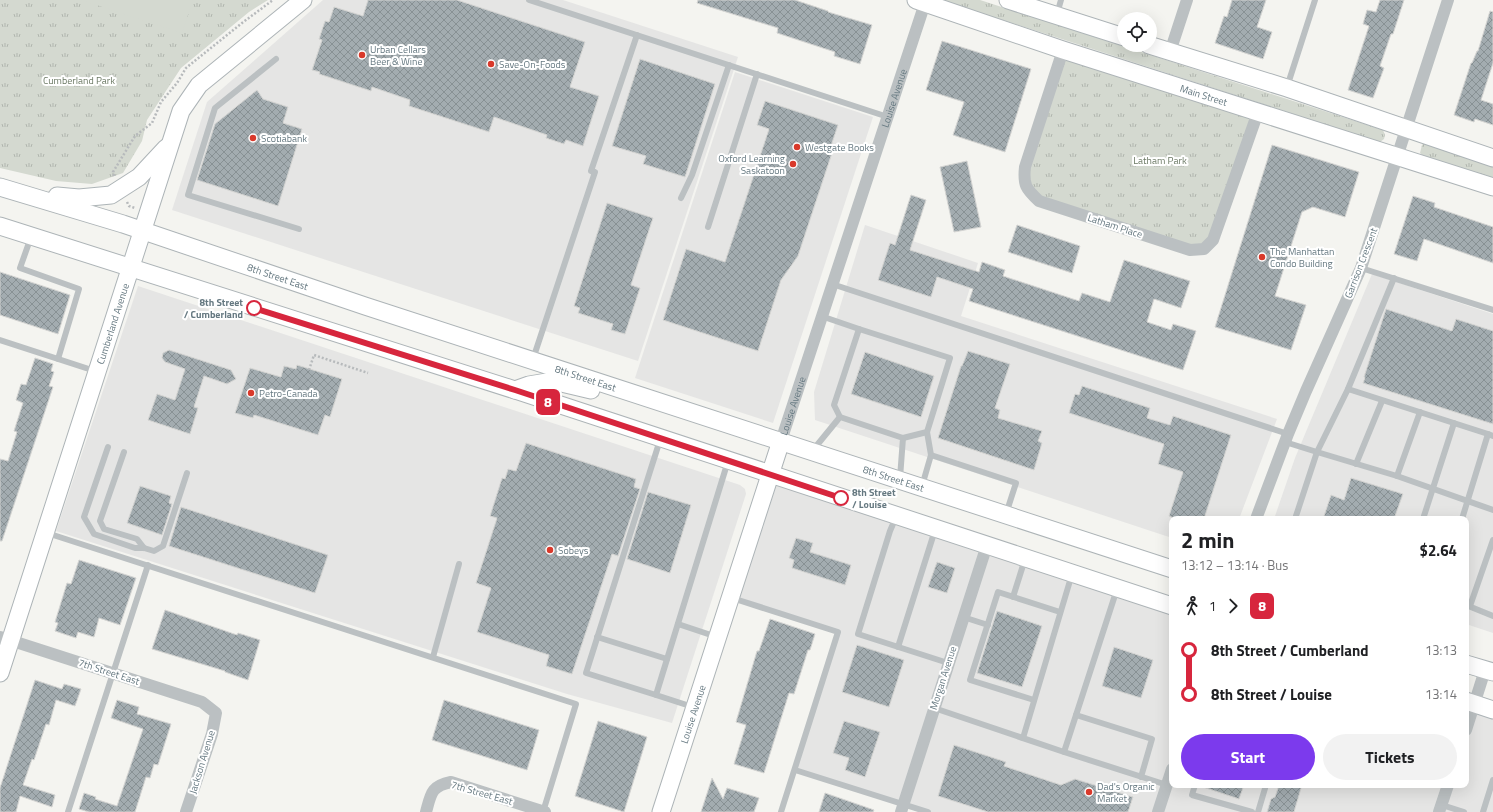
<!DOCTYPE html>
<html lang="en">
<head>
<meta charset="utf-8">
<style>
	body { margin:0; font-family:"Titillium Web",sans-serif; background:#f2f2f2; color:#202124; height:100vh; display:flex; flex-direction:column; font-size:15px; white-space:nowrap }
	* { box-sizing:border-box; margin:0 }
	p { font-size:13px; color:#757577 }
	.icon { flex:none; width:22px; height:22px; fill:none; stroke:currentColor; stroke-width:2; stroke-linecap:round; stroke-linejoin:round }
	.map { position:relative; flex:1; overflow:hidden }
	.panel { position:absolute; left:1169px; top:516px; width:300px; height:272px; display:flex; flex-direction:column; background:#fff; border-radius:8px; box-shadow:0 4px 16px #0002 }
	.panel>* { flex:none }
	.badge { padding:0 8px; border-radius:6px; font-size:14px; line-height:26px }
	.fabs { position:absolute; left:1117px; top:12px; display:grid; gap:8px }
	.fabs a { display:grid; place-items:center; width:40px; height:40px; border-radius:50%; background:#fff; box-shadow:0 4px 16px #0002; font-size:20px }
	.map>.badge { position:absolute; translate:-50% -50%; box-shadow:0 0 0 2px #fff }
	.legs { display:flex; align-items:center; gap:6px; height:44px; padding:0 12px; font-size:13px }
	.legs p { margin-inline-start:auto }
	.head { display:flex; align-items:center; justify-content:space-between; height:68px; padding:0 12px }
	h1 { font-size:22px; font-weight:700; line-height:30px }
	.cta { display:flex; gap:8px; margin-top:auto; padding:8px 12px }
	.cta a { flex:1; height:46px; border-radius:24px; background:#7c3aed; color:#fff; font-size:16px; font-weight:700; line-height:46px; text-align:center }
	.cta a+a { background:#f2f2f2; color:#202124 }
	ul { padding:0 12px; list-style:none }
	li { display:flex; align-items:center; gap:14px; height:44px; font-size:15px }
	li i { display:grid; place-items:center; width:6px; height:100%; margin:0 5px; background:currentColor }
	li i::after { content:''; width:10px; height:10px; margin:-5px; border:3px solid; border-radius:50%; background:#fff }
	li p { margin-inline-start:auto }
	li:first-child i { background:linear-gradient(#0000 50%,currentColor 0) }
	li:last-child i { background:linear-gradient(currentColor 50%,#0000 0) }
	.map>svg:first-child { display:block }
	.built { fill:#e5e5e4 }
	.grass { fill:url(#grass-tufts) }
	.pitch { fill:#d4d9d0 }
	.building { fill:url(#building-cross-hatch); stroke:#d5d5d3 }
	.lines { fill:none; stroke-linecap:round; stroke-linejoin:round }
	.secondary-casing { stroke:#adb4b7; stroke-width:19 }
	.path { stroke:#b7babc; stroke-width:2.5; stroke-dasharray:2 2; stroke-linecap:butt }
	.lane { stroke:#bbc0c2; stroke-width:6 }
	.street { stroke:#bbc0c2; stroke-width:12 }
	.secondary { stroke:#fff; stroke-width:17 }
	.line-1-casing { stroke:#fff; stroke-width:9 }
	.line-1 { stroke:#d7263d; stroke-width:6 }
	.poi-dot { fill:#d9392b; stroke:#fff; stroke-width:1.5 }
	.stop-1-dot { fill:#fff; stroke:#d7263d; stroke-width:2 }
	.labels { text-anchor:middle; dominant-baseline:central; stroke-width:4; stroke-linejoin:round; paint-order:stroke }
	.poi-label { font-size:10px; fill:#657880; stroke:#fff; text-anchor:start }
	.park-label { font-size:10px; fill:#6a7863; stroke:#fff }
	.street-label { font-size:10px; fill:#657880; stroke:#fff }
	.stop-label { font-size:10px; font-weight:bold; fill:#657880; stroke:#fff; text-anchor:end }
</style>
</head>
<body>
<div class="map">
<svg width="1493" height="812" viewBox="0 0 1493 812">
	<defs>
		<pattern id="grass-tufts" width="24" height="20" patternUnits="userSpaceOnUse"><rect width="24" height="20" fill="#d4d9d0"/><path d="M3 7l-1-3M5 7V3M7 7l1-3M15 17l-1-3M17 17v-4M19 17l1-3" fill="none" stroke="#b0b5ae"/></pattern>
		<pattern id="building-cross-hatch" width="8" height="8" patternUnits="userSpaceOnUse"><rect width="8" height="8" fill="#a3acb0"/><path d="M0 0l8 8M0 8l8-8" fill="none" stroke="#889194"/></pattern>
	</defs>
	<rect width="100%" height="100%" fill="#f4f4f0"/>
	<g class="built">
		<polygon points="323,0 563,0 738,57 638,361 172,210 207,102"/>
		<polygon points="735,72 873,117 773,423 635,378"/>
		<polygon points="865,225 978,263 961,316 1277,419 1239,519 1172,519 1172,538 815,420 814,392"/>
		<polygon points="1372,274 1493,314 1493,633 1466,624 1466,519 1274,519 1295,458"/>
		<polygon points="138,286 740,485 745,489 746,494 672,723 567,694 56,531"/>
		<polygon points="770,475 1172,606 1172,785 1466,785 1466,701 1493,710 1493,812 928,812 795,770 838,632 731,598"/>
	</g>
	<g class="grass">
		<polygon points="0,0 268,0 249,12 181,68 147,120 142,141 123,173 92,184 56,181 0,168"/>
		<polygon points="945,0 980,0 1383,130 1385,135 1384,139 1380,142 947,2"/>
		<polygon points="1063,50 1258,112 1213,240 1190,250 1028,191 1025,167"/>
		<polygon points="1424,143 1493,166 1493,178 1422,155 1420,153 1422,145"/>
	</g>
	<polygon class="pitch" points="81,0 193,0 182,33"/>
	<g class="building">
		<polygon points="368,0 457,0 585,42 570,87 599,96 583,146 566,140 564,144 546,138 547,135 494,117 489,132 409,106 410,100 372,87 371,91 319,74 320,72 312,70 322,40 319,39 325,21 329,22 334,7 363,16"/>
		<polygon points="698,0 795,0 828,11 828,12 872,25 860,64 834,56 835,52 777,33 778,28 697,3"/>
		<polygon points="1232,0 1266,0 1257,27 1272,32 1263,59 1215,43 1224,16 1227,17"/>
		<polygon points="1380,0 1404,0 1393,34 1391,34 1380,66 1384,68 1373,98 1348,90 1369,26 1363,24 1367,10 1376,12"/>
		<polygon points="1490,11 1493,12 1493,63 1481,100 1493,104 1493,125 1475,119 1474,122 1454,115 1471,63 1472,63 1477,51 1478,51"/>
		<polygon points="942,41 1031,69 1005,152 953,135 964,102 926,90"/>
		<polygon points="640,59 715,84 685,177 643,164 646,156 612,146"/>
		<polygon points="257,90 263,99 288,107 283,123 302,129 278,206 197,180 215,124"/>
		<polygon points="765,101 838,125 830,149 833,150 798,256 781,280 758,351 663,320 686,249 725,262 769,129 757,125"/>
		<polygon points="1272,145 1359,172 1345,217 1313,207 1302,212 1275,296 1306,305 1291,350 1215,327"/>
		<polygon points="967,161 981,227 954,232 940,167"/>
		<polygon points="911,195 926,200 910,250 979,272 982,262 1005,270 1003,276 1079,301 1082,293 1110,302 1124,260 1190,281 1181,308 1154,299 1147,322 1171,330 1173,324 1196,331 1183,370 969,301 973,289 937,277 931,297 878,280 890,243 895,245"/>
		<polygon points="1413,196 1435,203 1434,207 1493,227 1493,263 1424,239 1417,261 1394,254"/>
		<polygon points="607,203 653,218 631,285 640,288 625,334 611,330 613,324 578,313 580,308 574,306"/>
		<polygon points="1017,225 1080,246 1072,273 1008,252"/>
		<polygon points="0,272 70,295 58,334 0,315"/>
		<polygon points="1386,309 1452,331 1456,319 1493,331 1493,424 1363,383 1365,378 1364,377"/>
		<polygon points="169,350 231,370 236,379 227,384 204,376 194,407 198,408 190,434 148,420 157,394 175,400 185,369 165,362 162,358 163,353"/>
		<polygon points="968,351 1010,364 995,408 1000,410 998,418 1042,431 1038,441 1042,443 1034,470 938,438 961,366 962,366"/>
		<polygon points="865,352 934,376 921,417 851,394"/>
		<polygon points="35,358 53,364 51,371 54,372 49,386 53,387 2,541 0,541 0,459 8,461 17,432 14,431 23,403 16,400 21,384 26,385"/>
		<polygon points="297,365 342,379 330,417 325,415 318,435 254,415 253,418 235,413 250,368 281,377 284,366 296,369"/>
		<polygon points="1082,386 1150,408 1147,418 1170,425 1173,416 1231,435 1204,519 1177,519 1169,516 1183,472 1158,464 1164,444 1069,413 1075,394 1079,395"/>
		<polygon points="526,443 636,479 634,487 640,489 618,556 612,554 572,674 546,666 549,655 477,632 491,588 476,583 497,518 490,516 502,478 505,479 508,469 516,471"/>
		<polygon points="1351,478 1403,494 1394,519 1323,519 1331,495 1344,500"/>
		<polygon points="140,486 171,496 169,503 172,504 162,535 127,523"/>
		<polygon points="648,492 691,505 670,573 627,559"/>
		<polygon points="181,507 328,555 315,593 169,546"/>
		<polygon points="796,538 813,543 810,552 851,565 845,585 792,568 794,560 789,558"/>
		<polygon points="79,560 136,578 120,625 99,618 94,637 78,632 76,638 55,631 58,623 55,622 67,583 71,584"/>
		<polygon points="937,562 955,568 947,593 928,587"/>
		<polygon points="165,610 237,635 238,633 260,640 248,680 225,672 225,671 152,649"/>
		<polygon points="997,611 1042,626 1022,687 977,673"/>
		<polygon points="770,619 815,634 810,650 808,650 794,694 789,693 764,773 734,764 746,725 736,722 757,651 759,651"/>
		<polygon points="857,645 904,660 889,707 842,692"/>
		<polygon points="1114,647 1153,660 1141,698 1102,686"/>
		<polygon points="35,680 62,689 64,684 81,689 75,706 56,700 49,725 46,724 34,760 32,759 23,785 55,795 52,807 20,796 16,812 0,812 0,788"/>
		<polygon points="117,700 139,707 137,714 171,724 158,765 154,764 150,778 146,777 135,812 89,812 79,809 84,793 96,797 95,799 117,806 143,729 111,718"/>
		<polygon points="444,700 539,730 527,770 432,740"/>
		<polygon points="598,721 647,737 624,812 575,796"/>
		<polygon points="844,721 880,732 865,777 845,770 849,758 833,753"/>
		<polygon points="954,745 1006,762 1004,766 1061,785 1075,779 1133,797 1128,812 988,812 938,796"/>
		<polygon points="712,778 723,799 727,788 759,798 754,812 701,812"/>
		<polygon points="1203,785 1244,785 1239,799 1203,787"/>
		<polygon points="1279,785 1302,785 1294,812 1267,812 1271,799 1275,797"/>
		<polygon points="825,793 874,810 873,812 819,812"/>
	</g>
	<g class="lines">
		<defs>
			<g id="secondary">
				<path id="s2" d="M916,0L1063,50L1493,187"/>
				<polyline points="1008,0 1124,37"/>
				<polyline points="1149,45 1287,88 1493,158"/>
				<path id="s3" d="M0,187L123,224L365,306L1172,569"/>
				<polyline points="57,196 79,198 111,195 139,177 166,148"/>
				<polyline points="0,226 515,390 1172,606"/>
				<polyline points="515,390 529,385 553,381 591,390"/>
				<polyline points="1466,664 1493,672"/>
				<path id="s4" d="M0,673L181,111L199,85L303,0"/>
				<polyline points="1466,701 1493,710"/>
				<path id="s5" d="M661,812L781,441"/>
			</g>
		</defs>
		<use href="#secondary" class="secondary-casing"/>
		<g class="path">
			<polyline points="114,176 113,172 135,136 152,123 161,102 177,83 186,68 242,23 273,0"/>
			<polyline points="127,202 129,206 135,208"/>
			<polyline points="309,370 314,355 368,373"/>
		</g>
		<g class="lane">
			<polyline points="529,0 888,117"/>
			<polyline points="1057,14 1061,0"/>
			<polyline points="276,59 215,108 188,195 299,229"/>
			<polyline points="1287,87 1315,0"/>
			<polyline points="681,198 692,175 729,65"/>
			<polyline points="708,227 757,74"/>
			<polyline points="31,237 20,268 79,289 58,359"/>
			<polyline points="1361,268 1493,310"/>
			<polyline points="832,284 1288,434"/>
			<polyline points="821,316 859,329"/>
			<polyline points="0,340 95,371"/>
			<polyline points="533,359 595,172 591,171 637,35"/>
			<polyline points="1348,389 1394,278"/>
			<polyline points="840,417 834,405 859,329 950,358 927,432 903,438"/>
			<polyline points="927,432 931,455 1016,483 1006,514"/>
			<polyline points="1285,442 1317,452 1348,389 1488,434"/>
			<polyline points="108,447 84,517 94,534 135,548 144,548 154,551 163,546 187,473"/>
			<polyline points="813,450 840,417 903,438 900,478"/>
			<polyline points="124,452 100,521 104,529 137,539 144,548"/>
			<polyline points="1356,464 1382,401"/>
			<polyline points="1397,476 1420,412"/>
			<polyline points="922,486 931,455"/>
			<polyline points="896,517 890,531 858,634 948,663"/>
			<polyline points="1295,519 1317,452 1397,476 1493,510"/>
			<polyline points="1423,519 1454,423"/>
			<polyline points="1462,519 1488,434 1493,436"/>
			<polyline points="47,533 576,704 543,812"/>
			<polyline points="1117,589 1064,752 1167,785"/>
			<polyline points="1013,597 1025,559"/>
			<polyline points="732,598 838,632 781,812"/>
			<polyline points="1466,605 1493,616"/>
			<polyline points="1470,606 1493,540"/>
			<polyline points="963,617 988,625"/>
			<polyline points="678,624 717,637"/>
			<polyline points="597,637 667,659"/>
			<polyline points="898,647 935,530"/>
			<polyline points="433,657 459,564"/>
			<polyline points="656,695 586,673 660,440"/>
			<polyline points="1034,700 970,680 998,592 1060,612"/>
			<polyline points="693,707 656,695 728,461"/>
			<polyline points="934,708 1064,752"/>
			<polyline points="1076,715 1152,739 1141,777"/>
			<polyline points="1023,738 1072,574"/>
			<polyline points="795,770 928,812"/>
			<polyline points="1195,785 1192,795 1252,812"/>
			<polyline points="1442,805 1464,812"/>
			<polyline points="68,812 148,565"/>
			<polyline points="1258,812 1266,785"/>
			<polyline points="1483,812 1493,780"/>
		</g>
		<g class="street">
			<path d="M1063,50L1025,167C1023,185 1026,189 1039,201L1190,250L1204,249L1213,240L1258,112"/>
			<polyline points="1170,52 1187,0"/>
			<path id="s1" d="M781,441L926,0"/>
			<polyline points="1256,519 1288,434 1306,391 1361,268 1448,0"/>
			<polyline points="0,637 202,702 216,713 212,734 186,812"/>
			<polyline points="1466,730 1485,670"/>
			<path d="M426,812C431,794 431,786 451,782L545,812"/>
			<polyline points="901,812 987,545"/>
			<polyline points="1158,812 1172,769"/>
			<polyline points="1439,812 1448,785"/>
		</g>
		<use href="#secondary" class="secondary"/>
	</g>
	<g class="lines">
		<defs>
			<polyline id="line-1" points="254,308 515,390 841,498"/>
		</defs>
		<use href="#line-1" class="line-1-casing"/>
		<use href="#line-1" class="line-1"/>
	</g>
	<g class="poi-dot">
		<circle cx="362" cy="55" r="4"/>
		<circle cx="491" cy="64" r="4"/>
		<circle cx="253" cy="138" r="4"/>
		<circle cx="797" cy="147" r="4"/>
		<circle cx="793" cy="164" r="4"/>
		<circle cx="1262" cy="257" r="4"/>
		<circle cx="251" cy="393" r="4"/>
		<circle cx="550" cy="550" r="4"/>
		<circle cx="1089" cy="792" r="4"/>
	</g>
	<g class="stop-1-dot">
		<circle cx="254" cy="308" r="7"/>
		<circle cx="841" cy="498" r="7"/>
	</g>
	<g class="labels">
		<g class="poi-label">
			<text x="370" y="49">Urban Cellars<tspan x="370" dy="12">Beer &amp; Wine</tspan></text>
			<text x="499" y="64">Save-On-Foods</text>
			<text x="261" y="138">Scotiabank</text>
			<text x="805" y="147">Westgate Books</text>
			<text x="785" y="158" text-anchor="end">Oxford Learning<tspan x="785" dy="12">Saskatoon</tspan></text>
			<text x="1270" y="251">The Manhattan<tspan x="1270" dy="12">Condo Building</tspan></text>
			<text x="259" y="393">Petro-Canada</text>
			<text x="558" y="550">Sobeys</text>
			<text x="1097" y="786">Dad's Organic<tspan x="1097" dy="12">Market</tspan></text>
		</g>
		<g class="park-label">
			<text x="79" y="80">Cumberland Park</text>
			<text x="1160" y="160">Latham Park</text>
		</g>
		<g class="street-label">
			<text stroke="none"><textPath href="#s2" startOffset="303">Main Street</textPath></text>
			<text stroke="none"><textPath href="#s1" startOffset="361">Louise Avenue</textPath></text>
			<text transform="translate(1115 226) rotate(18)">Latham Place</text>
			<text transform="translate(1361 263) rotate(-69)">Garrison Crescent</text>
			<text stroke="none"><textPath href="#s3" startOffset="292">8th Street East</textPath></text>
			<text stroke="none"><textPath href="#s4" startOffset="367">Cumberland Avenue</textPath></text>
			<text stroke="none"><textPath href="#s3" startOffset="616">8th Street East</textPath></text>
			<text stroke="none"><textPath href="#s1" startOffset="37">Louise Avenue</textPath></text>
			<text stroke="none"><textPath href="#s3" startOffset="940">8th Street East</textPath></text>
			<text transform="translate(109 672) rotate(18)">7th Street East</text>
			<text transform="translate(943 678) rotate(-72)">Morgan Avenue</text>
			<text stroke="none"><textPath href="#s5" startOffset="103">Louise Avenue</textPath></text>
			<text transform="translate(202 762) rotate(-73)">Jackson Avenue</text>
			<text transform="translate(482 793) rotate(16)">7th Street East</text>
		</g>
		<g class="stop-label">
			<text x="243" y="302">8th Street<tspan x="243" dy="12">/ Cumberland</tspan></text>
			<text x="852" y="492" text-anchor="start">8th Street<tspan x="852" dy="12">/ Louise</tspan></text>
		</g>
	</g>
</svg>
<div class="fabs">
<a><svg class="icon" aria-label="locate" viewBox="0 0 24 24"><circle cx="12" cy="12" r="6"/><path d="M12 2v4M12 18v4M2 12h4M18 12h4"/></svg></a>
</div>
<b class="badge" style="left:548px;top:402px;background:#d7263d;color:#fff">8</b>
<section class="panel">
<div class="head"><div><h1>2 min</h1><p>13:12 – 13:14 · Bus</p></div><b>$2.64</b></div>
<div class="legs"><svg class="icon" aria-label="walk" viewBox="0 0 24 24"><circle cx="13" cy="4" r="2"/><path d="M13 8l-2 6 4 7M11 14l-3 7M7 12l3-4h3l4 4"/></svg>1<svg class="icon" aria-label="forward" viewBox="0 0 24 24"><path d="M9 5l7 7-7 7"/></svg><b class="badge" style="background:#d7263d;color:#fff">8</b></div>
<ul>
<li><i style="color:#d7263d"></i><b>8th Street / Cumberland</b><p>13:13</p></li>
<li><i style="color:#d7263d"></i><b>8th Street / Louise</b><p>13:14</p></li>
</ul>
<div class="cta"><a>Start</a><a>Tickets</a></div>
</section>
</div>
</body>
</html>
